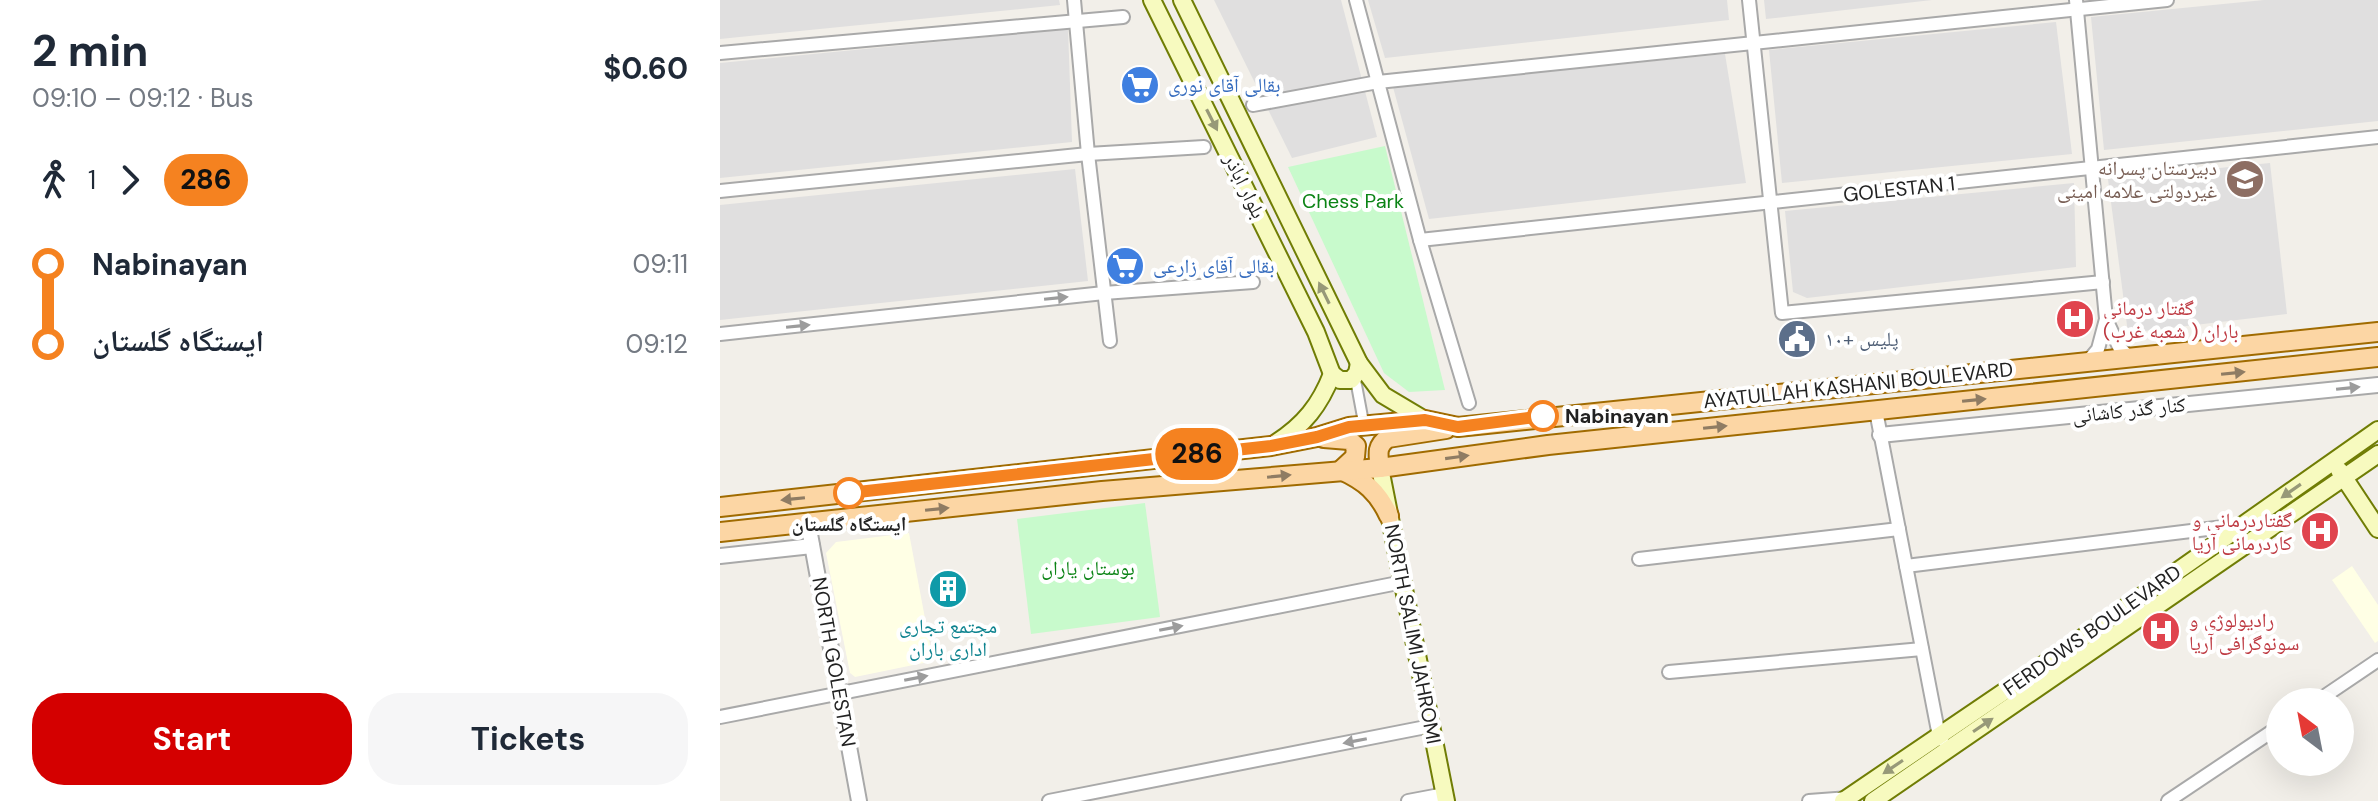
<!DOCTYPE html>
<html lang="en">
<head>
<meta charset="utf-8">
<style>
	body { margin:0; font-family:"DM Sans","Noto Naskh Arabic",sans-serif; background:#f6f6f7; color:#1f2937; height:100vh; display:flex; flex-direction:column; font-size:30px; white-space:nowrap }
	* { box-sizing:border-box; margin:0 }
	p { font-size:26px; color:#747a83 }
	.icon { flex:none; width:44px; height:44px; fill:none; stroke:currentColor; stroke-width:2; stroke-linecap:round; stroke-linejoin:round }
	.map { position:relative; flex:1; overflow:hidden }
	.details { display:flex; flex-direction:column; background:#fff; width:720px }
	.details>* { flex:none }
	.badge { padding:0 16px; border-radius:26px; font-size:28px; line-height:52px }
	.needle { width:52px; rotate:328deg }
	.buttons { position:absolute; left:1546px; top:688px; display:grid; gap:16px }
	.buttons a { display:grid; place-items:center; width:88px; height:88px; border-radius:50%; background:#fff; box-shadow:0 8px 32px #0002; font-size:40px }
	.map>.badge { position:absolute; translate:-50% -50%; box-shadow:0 0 0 4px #fff }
	.legs { display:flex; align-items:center; gap:12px; height:88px; padding:0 32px; font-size:26px }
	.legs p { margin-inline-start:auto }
	.overview { display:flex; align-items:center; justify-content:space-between; height:136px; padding:0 32px }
	h1 { font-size:44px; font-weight:700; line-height:60px }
	.button { display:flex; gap:16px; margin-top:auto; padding:16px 32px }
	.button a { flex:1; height:92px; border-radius:32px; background:#d40000; color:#fff; font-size:32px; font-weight:700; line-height:92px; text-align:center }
	.button a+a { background:#f6f6f7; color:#1f2937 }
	ul { padding:0 32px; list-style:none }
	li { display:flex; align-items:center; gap:28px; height:80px; font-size:30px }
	li i { display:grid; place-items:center; width:12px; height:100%; margin:0 10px; background:currentColor }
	li i::after { content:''; width:20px; height:20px; margin:-10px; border:6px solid; border-radius:50%; background:#fff }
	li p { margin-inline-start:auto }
	li:first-child i { background:linear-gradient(#0000 50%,currentColor 0) }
	li:last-child i { background:linear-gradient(currentColor 50%,#0000 0) }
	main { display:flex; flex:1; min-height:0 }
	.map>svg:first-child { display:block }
	.residential { fill:#e0dfdf }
	.education { fill:#ffffe5 }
	.park { fill:#c8facc }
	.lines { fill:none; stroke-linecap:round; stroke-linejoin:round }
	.pedestrian-casing { stroke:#a9a9a9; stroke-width:13 }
	.minor-casing { stroke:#a9a9a9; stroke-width:16 }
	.tertiary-casing { stroke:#a9a9a9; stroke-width:18 }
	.secondary-casing { stroke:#707d05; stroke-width:20 }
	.primary-casing { stroke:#a06b00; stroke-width:22 }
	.pedestrian { stroke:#fff; stroke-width:9 }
	.minor { stroke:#fff; stroke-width:12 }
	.tertiary { stroke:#fff; stroke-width:14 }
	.secondary { stroke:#f7fabf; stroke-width:16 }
	.primary { stroke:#fcd6a4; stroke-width:18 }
	.oneway { fill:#979978 }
	.oneway2 { fill:#9c9c9c }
	.oneway3 { fill:#8f7c63 }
	.line-1-casing { stroke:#fff; stroke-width:18 }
	.line-1 { stroke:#f58220; stroke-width:12 }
	.stop-1-dot { fill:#fff; stroke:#f58220; stroke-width:4 }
	.labels { text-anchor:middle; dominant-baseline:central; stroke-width:8; stroke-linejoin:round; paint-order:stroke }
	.shop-label { font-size:20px; fill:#366cbe; stroke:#fff; text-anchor:start }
	.education-label { font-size:20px; fill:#785e54; stroke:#fff; text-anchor:end }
	.street-label { font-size:20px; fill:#222; stroke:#fff }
	.park-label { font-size:20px; fill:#0c8416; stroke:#fff }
	.health-label { font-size:20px; fill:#be3a42; stroke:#fff; text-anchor:start }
	.service-label { font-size:20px; fill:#4e5e75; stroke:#fff; text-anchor:start }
	.stop-label { font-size:20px; font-weight:bold; fill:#222; stroke:#fff; text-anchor:start }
	.culture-label { font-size:20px; fill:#0d838f; stroke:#fff }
</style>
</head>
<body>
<main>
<section class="details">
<div class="overview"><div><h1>2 min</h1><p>09:10 – 09:12 · Bus</p></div><b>$0.60</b></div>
<div class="legs"><svg class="icon" aria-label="walk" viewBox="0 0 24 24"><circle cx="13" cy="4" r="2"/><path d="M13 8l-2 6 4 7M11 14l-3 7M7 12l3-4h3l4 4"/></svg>1<svg class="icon" aria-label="forward" viewBox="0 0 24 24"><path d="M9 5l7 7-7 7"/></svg><b class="badge" style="background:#f58220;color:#111">286</b></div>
<ul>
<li><i style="color:#f58220"></i><b>Nabinayan</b><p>09:11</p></li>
<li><i style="color:#f58220"></i><b>ایستگاه گلستان</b><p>09:12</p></li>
</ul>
<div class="button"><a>Start</a><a>Tickets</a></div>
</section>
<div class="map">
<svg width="1658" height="801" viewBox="0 0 1658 801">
	<rect width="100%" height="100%" fill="#f2efe9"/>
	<g class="residential">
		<polygon points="0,0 339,0 340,5 0,39"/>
		<polygon points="494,0 621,0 657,137 572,158"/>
		<polygon points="648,0 1007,0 1009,20 665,58"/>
		<polygon points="1044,0 1212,0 1046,19"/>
		<polygon points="1544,0 1658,0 1658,121 1384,150 1371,17"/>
		<polygon points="1336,22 1352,154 1062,183 1049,50"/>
		<polygon points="348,29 352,142 0,178 0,63"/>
		<polygon points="1005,54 1026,183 709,219 673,87"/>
		<polygon points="1550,163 1567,314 1408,333 1388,179"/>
		<polygon points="355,169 368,281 0,320 0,205"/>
		<polygon points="1354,183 1356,267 1087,298 1073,292 1065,211"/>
	</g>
	<g class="education">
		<polygon points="189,533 213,661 135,677 130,673 106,553 116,542"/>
		<polygon points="1632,566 1658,605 1658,641 1655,643 1612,580"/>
	</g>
	<g class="park">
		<polygon points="665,146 725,390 689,392 664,373 568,167"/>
		<polygon points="425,503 440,617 311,634 297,519"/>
	</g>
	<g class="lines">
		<defs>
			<polyline id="pedestrian" points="635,377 644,425"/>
			<g id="minor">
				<polyline points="354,0 368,154 390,341"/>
				<polyline points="636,0 700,240 749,403"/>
				<polyline points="1029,0 1062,313 1383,282"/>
				<polyline points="1356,0 1386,319 1378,349 1368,361"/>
				<polyline points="0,53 403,17"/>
				<polyline points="533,105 658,82 1447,0"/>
				<polyline points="0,191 368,154 484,147"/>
				<polyline points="700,240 1658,137"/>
				<polyline points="1386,319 1399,347 1409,357"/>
				<polyline points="0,334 384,293 533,282"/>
				<polyline points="1156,411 1219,736 1222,740"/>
				<polyline points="919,559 1179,529"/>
				<polyline points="1186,566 1520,525"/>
				<polyline points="949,672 1202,649"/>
				<polyline points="1596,702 1658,660"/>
				<polyline points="0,717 683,582"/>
				<polyline points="329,801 711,726"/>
				<polyline points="688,801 725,794"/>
				<polyline points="1089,801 1129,798"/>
				<polyline points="1448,801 1560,726"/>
			</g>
			<g id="tertiary">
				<polyline points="1160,435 1658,385"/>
				<polyline points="88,523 139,801"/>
				<polyline points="0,556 92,546"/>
			</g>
			<g id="secondary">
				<polyline points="432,0 596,332 612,374"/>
				<polyline points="462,0 639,363 663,395 705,420"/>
				<polyline points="612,374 620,380 631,380 637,373 639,363"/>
				<path d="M556,443C584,425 600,405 612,374"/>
				<polyline points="660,468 726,801"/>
				<polyline points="1619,470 1658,529"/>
				<polyline points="1123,801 1338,655 1658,430"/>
				<polyline points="1153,801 1658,454"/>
			</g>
			<g id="primary">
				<path d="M604,438L629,440L636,446L635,457L621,470C645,481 658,492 669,516"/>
				<path d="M660,468C658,454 656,446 668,438L726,429"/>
				<polyline points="0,507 551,446 597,437 629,427 705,420 738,427 1658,332"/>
				<polyline points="0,532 382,491 660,468 828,445 1658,357"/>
			</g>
		</defs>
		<use href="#pedestrian" class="pedestrian-casing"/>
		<use href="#minor" class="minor-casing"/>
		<use href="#tertiary" class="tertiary-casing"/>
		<use href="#secondary" class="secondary-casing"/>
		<use href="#primary" class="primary-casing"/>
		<use href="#pedestrian" class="pedestrian"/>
		<use href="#minor" class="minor"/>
		<use href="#tertiary" class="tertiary"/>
		<use href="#secondary" class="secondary"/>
		<use href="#primary" class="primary"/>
	</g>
	<defs><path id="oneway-solid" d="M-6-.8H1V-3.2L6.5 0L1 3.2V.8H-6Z" transform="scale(2)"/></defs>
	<g class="oneway">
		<use href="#oneway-solid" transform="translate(492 120) rotate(63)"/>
		<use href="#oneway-solid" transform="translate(604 293) rotate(-116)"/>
		<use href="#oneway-solid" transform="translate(1571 491) rotate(145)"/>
		<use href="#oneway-solid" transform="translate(1263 725) rotate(-34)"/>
		<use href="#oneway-solid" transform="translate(1173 767) rotate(146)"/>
	</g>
	<g class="oneway2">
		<use href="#oneway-solid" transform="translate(336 298) rotate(-6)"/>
		<use href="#oneway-solid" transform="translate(78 326) rotate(-6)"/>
		<use href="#oneway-solid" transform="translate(1628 388) rotate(-6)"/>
		<use href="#oneway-solid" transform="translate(451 628) rotate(-11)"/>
		<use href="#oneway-solid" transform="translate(196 678) rotate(-11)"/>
		<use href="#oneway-solid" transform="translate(635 741) rotate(169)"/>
	</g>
	<g class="oneway3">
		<use href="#oneway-solid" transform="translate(1513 373) rotate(-6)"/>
		<use href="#oneway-solid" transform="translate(1254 400) rotate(-6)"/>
		<use href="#oneway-solid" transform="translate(995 427) rotate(-6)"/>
		<use href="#oneway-solid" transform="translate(737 457) rotate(-8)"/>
		<use href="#oneway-solid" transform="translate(559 476) rotate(-6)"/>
		<use href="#oneway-solid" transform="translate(73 499) rotate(174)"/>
		<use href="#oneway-solid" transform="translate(217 509) rotate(-6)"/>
	</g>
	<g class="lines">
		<defs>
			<polyline id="line-1" points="129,493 551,446 597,437 629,427 705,420 738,427 823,416"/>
		</defs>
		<use href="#line-1" class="line-1-casing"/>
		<use href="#line-1" class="line-1"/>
	</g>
	<defs>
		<symbol id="supermarket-disc" viewBox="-11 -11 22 22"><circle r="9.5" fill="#3f7fe0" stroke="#fff"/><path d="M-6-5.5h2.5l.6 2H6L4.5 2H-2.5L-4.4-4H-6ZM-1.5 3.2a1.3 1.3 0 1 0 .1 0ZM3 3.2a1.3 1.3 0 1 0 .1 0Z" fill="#fff"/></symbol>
		<symbol id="school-disc" viewBox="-11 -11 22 22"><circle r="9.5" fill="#8d6e63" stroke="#fff"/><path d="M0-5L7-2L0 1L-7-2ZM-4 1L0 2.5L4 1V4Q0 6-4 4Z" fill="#fff"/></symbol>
		<symbol id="hospital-disc" viewBox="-11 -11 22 22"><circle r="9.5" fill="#e0444e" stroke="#fff"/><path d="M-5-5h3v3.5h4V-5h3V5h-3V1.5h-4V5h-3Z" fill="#fff"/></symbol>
		<symbol id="civic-disc" viewBox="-11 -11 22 22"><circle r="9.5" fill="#5c6f8a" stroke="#fff"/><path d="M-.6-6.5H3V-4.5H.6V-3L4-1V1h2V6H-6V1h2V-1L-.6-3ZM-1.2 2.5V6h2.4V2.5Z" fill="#fff"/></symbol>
		<symbol id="building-disc" viewBox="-11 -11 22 22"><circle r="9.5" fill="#0f9aa8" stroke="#fff"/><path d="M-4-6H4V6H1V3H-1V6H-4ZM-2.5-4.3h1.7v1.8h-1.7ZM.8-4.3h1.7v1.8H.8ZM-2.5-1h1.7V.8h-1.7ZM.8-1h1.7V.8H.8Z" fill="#fff"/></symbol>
	</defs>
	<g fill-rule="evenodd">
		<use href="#supermarket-disc" x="398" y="63" width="44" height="44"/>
		<use href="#school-disc" x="1503" y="157" width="44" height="44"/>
		<use href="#supermarket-disc" x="383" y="244" width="44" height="44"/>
		<use href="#hospital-disc" x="1333" y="297" width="44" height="44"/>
		<use href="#civic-disc" x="1055" y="317" width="44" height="44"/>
		<use href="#hospital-disc" x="1578" y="509" width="44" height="44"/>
		<use href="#building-disc" x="206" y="567" width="44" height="44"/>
		<use href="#hospital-disc" x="1419" y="609" width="44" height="44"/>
	</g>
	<g class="stop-1-dot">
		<circle cx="823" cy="416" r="14"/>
		<circle cx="129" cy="493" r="14"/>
	</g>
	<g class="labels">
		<g class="shop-label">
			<text x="448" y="85">بقالی آقای نوری</text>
			<text x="433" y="266">بقالی آقای زارعی</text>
		</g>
		<g class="education-label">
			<text x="1497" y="168">دبیرستان پسرانه<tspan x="1497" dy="23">غیردولتی علامه امینی</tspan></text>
		</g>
		<g class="street-label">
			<text transform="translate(525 186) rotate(64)">بلوار اباذر</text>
			<text transform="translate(1179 189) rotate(-6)">GOLESTAN 1</text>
			<text transform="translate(1138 385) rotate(-6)">AYATULLAH KASHANI BOULEVARD</text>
			<text transform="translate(1409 410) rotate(-6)">کنار گذر کاشانی</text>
			<text transform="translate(1372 630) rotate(-35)">FERDOWS BOULEVARD</text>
			<text transform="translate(693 634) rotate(79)">NORTH SALIMI JAHROMI</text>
			<text transform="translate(114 662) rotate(80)">NORTH GOLESTAN</text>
		</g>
		<g class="park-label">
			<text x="633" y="201">Chess Park</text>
			<text x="368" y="568">بوستان یاران</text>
		</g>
		<g class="health-label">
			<text x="1383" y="308">گفتار درمانی<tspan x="1383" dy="23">باران ( شعبه غرب)</tspan></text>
			<text x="1572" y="520" text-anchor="end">گفتاردرمانی و<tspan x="1572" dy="23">کاردرمانی آریا</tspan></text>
			<text x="1469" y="620">رادیولوژی و<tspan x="1469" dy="23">سونوگرافی آریا</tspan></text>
		</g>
		<g class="service-label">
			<text x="1105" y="339">پلیس +۱۰</text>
		</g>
		<g class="stop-label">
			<text x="845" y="416">Nabinayan</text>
			<text x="129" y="524" text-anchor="middle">ایستگاه گلستان</text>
		</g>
		<g class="culture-label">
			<text x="228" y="626">مجتمع تجاری<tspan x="228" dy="23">اداری باران</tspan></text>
		</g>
	</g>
</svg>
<div class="buttons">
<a><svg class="needle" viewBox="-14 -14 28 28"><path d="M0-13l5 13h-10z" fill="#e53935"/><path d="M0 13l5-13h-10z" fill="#747a83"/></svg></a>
</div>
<b class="badge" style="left:477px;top:454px;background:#f58220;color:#111">286</b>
</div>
</main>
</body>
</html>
